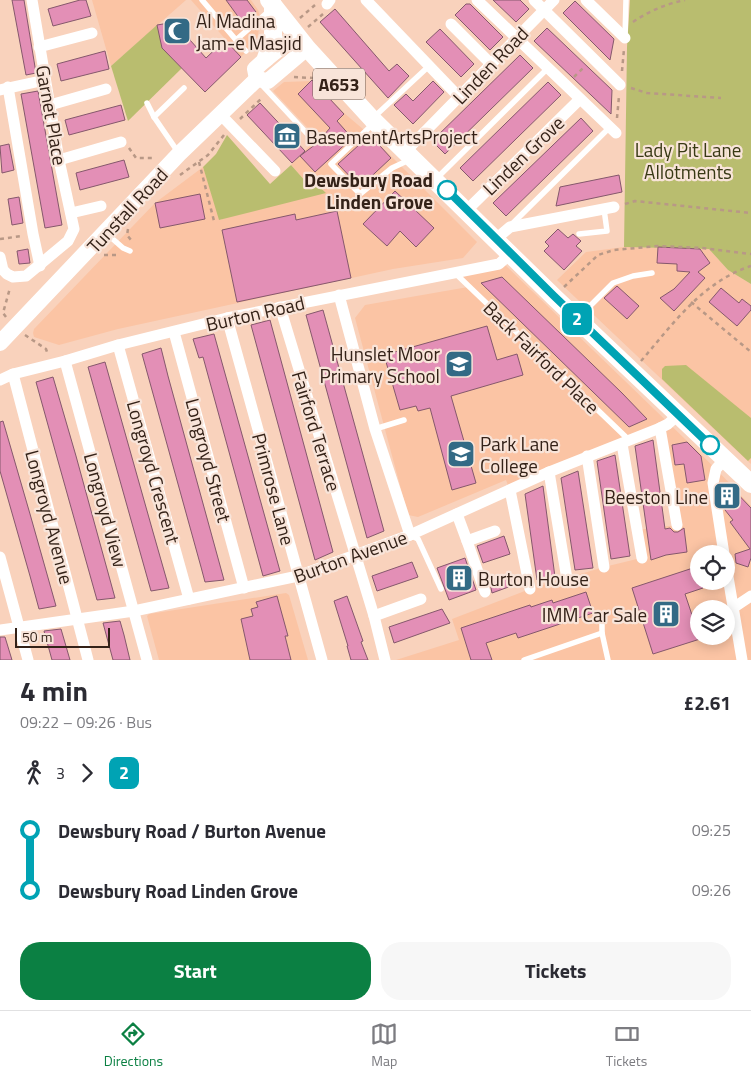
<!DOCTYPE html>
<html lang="en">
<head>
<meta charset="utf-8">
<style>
	body { margin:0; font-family:"Titillium Web",sans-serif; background:#f7f7f7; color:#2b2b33; height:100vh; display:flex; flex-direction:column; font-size:19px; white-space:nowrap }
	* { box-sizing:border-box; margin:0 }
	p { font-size:16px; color:#7c7c81 }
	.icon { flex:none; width:28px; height:28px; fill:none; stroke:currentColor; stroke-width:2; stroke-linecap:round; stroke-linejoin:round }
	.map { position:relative; height:660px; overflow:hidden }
	.panel { display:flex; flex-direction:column; background:#fff; flex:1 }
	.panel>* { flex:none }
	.badge { padding:0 10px; border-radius:8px; font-size:18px; line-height:32px }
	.controls { position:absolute; left:690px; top:545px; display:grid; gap:10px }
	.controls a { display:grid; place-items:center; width:45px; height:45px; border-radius:50%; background:#fff; box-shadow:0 2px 12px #0003; font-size:25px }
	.scale { position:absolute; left:15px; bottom:12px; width:95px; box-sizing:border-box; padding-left:5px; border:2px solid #342218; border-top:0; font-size:14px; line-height:18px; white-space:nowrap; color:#342218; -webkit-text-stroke:4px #f8e4d9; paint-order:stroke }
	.map>.badge { position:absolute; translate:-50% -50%; box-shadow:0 0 0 2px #fff }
	.legs { display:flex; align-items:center; gap:8px; height:55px; padding:0 20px; font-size:16px }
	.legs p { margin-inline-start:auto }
	.headline { display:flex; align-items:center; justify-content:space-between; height:85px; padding:0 20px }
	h1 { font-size:28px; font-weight:700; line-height:38px }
	.primary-button { display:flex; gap:10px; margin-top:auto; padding:10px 20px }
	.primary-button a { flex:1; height:58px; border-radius:20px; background:#0b8043; color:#fff; font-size:20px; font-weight:700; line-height:58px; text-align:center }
	.primary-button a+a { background:#f7f7f7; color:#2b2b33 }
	ul { padding:0 20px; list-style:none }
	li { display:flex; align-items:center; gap:18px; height:60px; font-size:19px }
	li i { display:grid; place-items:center; width:8px; height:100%; margin:0 6px; background:currentColor }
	li i::after { content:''; width:12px; height:12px; margin:-6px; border:4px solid; border-radius:50%; background:#fff }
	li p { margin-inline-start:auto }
	li:first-child i { background:linear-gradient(#0000 50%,currentColor 0) }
	li:last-child i { background:linear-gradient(currentColor 50%,#0000 0) }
	.tab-bar { display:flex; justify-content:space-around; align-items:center; height:70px; border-top:1px solid #e1e1e2; background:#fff; font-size:14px; color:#7c7c81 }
	.tab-bar a { display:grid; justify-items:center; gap:2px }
	.tab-bar .active { color:#0b8043 }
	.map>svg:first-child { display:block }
	.built { fill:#fbc4a4; fill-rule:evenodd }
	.green { fill:#b9bd6f }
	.building { fill:#e38fb6; stroke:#85586c }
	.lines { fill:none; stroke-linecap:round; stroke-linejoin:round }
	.path { stroke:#b89886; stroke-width:2.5; stroke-dasharray:4 4; stroke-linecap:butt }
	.lane { stroke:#fff; stroke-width:5.5 }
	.street { stroke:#fff; stroke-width:11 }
	.secondary { stroke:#fff; stroke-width:16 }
	.primary { stroke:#fff; stroke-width:18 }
	.line-1-casing { stroke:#fff; stroke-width:11 }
	.line-1 { stroke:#00a3b4; stroke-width:8 }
	.stop-1-dot { fill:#fff; stroke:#00a3b4; stroke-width:2.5 }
	.labels { text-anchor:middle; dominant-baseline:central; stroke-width:4.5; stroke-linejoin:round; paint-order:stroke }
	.shield { fill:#f8e4d9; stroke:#6f5c52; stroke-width:1 }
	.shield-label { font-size:18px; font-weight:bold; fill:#342218 }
	.poi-label { font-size:19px; fill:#342218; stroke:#f8e4d9; text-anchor:start }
	.street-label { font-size:19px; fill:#342218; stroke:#f8e4d9 }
	.park-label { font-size:19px; fill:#383914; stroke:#f8e4d9 }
	.stop-label { font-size:19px; font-weight:bold; fill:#342218; stroke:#f8e4d9; text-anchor:end }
</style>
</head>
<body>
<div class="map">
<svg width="751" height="660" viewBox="0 0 751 660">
	<rect width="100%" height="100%" fill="#f9d2bc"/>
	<g class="built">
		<polygon points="92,0 186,0 111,66"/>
		<polygon points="191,0 251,0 258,10 261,20 257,39 241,57"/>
		<polygon points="313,81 344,113 370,135 477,242 463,258 393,269 118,329 59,345 34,337 33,333 34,329 155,203 203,167 220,220 307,183 291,165 317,138 273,91 284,82"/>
		<polygon points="624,247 709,249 728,270 751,284 751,464 557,280 586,252"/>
		<path d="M502,262L716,469L751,506V660H396L459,640L452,619L530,589L604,567L641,558L637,530L677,525L660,429L510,490L506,480L418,517L408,515L355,318L365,305L468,287L455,273ZM699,554H726V581H699ZM699,609H726V636H699Z"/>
		<polygon points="286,593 289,595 308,660 159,660 147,616 149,614"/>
	</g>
	<g class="green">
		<polygon points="630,0 751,0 751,284 728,270 709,249 624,247 627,47"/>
		<polygon points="157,25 182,68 128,121 111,66"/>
		<polygon points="227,135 270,184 291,165 307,183 312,180 326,193 219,220 203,167 216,154"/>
		<polygon points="686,365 751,418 751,458 748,461 662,379 662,369 665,366"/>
	</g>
	<g class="building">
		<polygon points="12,0 24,0 36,73 26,75"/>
		<polygon points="80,0 86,0 91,16 53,26 48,9"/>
		<polygon points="226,0 247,0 256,12 242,22"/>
		<polygon points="493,0 520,0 529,9 516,22"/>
		<polygon points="575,1 614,39 610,60 563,13"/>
		<polygon points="466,4 470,4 503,37 490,50 455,15"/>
		<polygon points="335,9 389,71 397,64 409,76 388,98 320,22"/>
		<polygon points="187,20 190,40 206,58 225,40 241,57 205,92 162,48 157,25"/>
		<polygon points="547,28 612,90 611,114 534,41"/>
		<polygon points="440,29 474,64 461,77 426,42"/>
		<polygon points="105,51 109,69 61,81 57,64"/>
		<polygon points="520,55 533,68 445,154 432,141"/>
		<polygon points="312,80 344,114 337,121 352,138 315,172 300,156 316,144 330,128 298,94"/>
		<polygon points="433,81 444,92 413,124 394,105 406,94 413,101"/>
		<polygon points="548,82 561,95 473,181 460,168"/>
		<polygon points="38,91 62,225 45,228 21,94"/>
		<polygon points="260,103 305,151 292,163 247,115"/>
		<polygon points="121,105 125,120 69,135 65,120"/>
		<polygon points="581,118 593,131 506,216 493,203"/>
		<polygon points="370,135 391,158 360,187 338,164"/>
		<polygon points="9,144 14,170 2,173 0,146"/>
		<polygon points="124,160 129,177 80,190 76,173"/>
		<polygon points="619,175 622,192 556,206 560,187"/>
		<polygon points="395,191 434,228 416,247 400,231 387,246 363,224"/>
		<polygon points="200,194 205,219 160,228 155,203"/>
		<polygon points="19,197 23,223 12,225 8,199"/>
		<polygon points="337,211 351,278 237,302 222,230 295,214 296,220"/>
		<polygon points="558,229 568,238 573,234 581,241 576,246 582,251 564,270 544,251 549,246 545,242"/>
		<polygon points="658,247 700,249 710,263 698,272 705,278 674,311 660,298 674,289 690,272 677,271 677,264 657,263"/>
		<polygon points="28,249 30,263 19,264 17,251"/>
		<polygon points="502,277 622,393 647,419 629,427 481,283"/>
		<polygon points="617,286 639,306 627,319 604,298"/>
		<polygon points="721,288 739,303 742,299 751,306 751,310 737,326 709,302"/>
		<polygon points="323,310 384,531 367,538 306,315"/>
		<polygon points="270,320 333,552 315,560 251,325"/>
		<polygon points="487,326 497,360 517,354 523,375 451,396 476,483 452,490 430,408 418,411 416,406 400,410 384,355"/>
		<polygon points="214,334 280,571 263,576 203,357 199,358 193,339"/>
		<polygon points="161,348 168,376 224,580 205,582 201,567 142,354"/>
		<polygon points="105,362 153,532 169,588 151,591 88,367"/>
		<polygon points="53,377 76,456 115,598 97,600 58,461 36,382"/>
		<polygon points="3,421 30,514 56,606 39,609 30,576 0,471 0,422"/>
		<polygon points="653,440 665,529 670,528 674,532 678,532 684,528 687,552 666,555 651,560 635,446"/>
		<polygon points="687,442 701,456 705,480 687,483 684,464 675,465 672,445"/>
		<polygon points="615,455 630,556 611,559 597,461"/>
		<polygon points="578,471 593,568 575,570 561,478"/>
		<polygon points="543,486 555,577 537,580 525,494"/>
		<polygon points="730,486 751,508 751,558 748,567 736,563 735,554 750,549 730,522 733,520 725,510 724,492"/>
		<polygon points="504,536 510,554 483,563 477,546"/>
		<polygon points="465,558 476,590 449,600 437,568"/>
		<polygon points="412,562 418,577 377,591 372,576"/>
		<polygon points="696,567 699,581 700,581 703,588 685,594 700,639 653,654 632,588"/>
		<polygon points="510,576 514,585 492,593 490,583"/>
		<polygon points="586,592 593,613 518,638 516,633 486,643 492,660 471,660 461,628 530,605 531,607 552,600 553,603"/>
		<polygon points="277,596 288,636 285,636 291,660 250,660 241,619 253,616 251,609 258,607 256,602"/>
		<polygon points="347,596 363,641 361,642 368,660 351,660 347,646 348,646 334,601"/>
		<polygon points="442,609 450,623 394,643 389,627"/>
		<polygon points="120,621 124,635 130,660 113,660 103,623"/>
		<polygon points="61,629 70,660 52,660 44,631"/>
		<polygon points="0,637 5,637 12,660 0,660"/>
	</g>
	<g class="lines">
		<g class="path">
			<polyline points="300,18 315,5"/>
			<path d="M633,22C649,11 666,4 685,0"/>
			<polyline points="308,27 323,14"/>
			<polyline points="622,71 624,49"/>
			<polyline points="294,77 313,78"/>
			<polyline points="574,77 584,67"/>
			<polyline points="631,88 647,93 721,98"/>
			<polyline points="617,118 619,96"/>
			<polyline points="240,119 263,97"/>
			<polyline points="129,148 136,158 152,158 155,160"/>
			<polyline points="199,162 214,221"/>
			<polyline points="180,175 208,155 224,135"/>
			<polyline points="625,204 635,201 751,213"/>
			<polyline points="128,229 127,235 131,240 129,241"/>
			<polyline points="0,239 22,236"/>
			<polyline points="104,255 117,255"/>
			<polyline points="564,287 598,255 614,250 658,246 702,248 751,254"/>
			<polyline points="691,302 751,352"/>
			<polyline points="6,317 3,313 10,288"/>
			<polyline points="25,335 46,349 48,355"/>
			<path d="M641,361C673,324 702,282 751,266"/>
		</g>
		<g class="lane">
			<polyline points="202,0 236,40 269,11"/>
			<polyline points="625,38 626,0"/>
			<polyline points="236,40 246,51"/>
			<polyline points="260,83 313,140"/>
			<polyline points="147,103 154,117 178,152"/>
			<polyline points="154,117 184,88"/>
			<polyline points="374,117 429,66"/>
			<polyline points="374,123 331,164 360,194 392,168 409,160"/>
			<polyline points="436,179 548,68"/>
			<polyline points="511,225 610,127"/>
			<polyline points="106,233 123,248 130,251"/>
			<polyline points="579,234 607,231 604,209"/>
			<polyline points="455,273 629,440"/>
			<polyline points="579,317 613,283 633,276 652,273"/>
			<polyline points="375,429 404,420"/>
			<polyline points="412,536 418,539 441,589"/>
			<polyline points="602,622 602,633 608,660"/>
			<polyline points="524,660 602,633"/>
		</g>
		<g class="street">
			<polyline points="366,0 459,97"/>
			<polyline points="477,0 616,133"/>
			<polyline points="534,0 620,85"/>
			<polyline points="586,0 625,38"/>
			<polyline points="327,4 330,0"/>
			<polyline points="451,24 491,64"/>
			<polyline points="39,47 92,33"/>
			<polyline points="8,87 33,234 40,266"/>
			<polyline points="0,90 45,80"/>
			<polyline points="50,105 106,89"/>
			<polyline points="220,114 275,171"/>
			<polyline points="406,151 554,0"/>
			<polyline points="59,160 121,142"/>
			<polyline points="467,210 580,99"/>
			<polyline points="71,213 101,206"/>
			<polyline points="496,239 510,227 614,207"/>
			<polyline points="0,257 3,270 7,274 13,277 26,276 68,241 74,229 59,160 32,0"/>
			<polyline points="339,295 375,429 410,535"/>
			<polyline points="280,307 374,616 385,660"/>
			<polyline points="227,318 322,660"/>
			<polyline points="174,332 244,588"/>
			<polyline points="118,345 189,599"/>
			<polyline points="65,361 147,660"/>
			<polyline points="13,374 88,660"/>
			<polyline points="0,380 13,374 65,361 118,345 227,318 499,264 510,254"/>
			<polyline points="660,428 677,525"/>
			<polyline points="622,444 642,558"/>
			<polyline points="587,456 604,567"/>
			<polyline points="549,472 567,579"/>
			<polyline points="510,490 530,589"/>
			<polyline points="457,514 467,541 495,531"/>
			<polyline points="467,541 485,592"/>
			<polyline points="724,554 713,483 716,469 725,459"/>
			<polyline points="0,557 28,660"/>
			<polyline points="726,565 742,660"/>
			<polyline points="733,608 751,596"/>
			<polyline points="374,616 421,599"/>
			<polyline points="0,630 134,611 298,576 410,535 549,472 660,428 668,424 678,415"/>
		</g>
		<g class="secondary">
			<path d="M257,79L255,69C268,56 283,46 297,35"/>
			<polyline points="257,79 268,81 307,48"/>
			<polyline points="0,343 179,154 257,79"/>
		</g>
		<g class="primary">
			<polyline points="269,0 307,48 372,119 554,297 751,484"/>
			<polyline points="266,58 273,38 273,5"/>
		</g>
	</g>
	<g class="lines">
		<defs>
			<polyline id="line-1" points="447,190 554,296 710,445"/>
		</defs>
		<use href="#line-1" class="line-1-casing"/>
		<use href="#line-1" class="line-1"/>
	</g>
	<defs>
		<symbol id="mosque-square" viewBox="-11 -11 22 22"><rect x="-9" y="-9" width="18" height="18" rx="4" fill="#336a85" stroke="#f8e4d9"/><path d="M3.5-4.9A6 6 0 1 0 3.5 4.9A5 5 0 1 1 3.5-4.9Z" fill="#fff"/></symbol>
		<symbol id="museum-square" viewBox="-11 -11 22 22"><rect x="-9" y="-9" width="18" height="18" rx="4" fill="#336a85" stroke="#f8e4d9"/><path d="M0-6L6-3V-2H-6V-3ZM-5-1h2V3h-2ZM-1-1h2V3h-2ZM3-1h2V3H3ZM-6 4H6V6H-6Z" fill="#fff"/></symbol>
		<symbol id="school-square" viewBox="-11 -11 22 22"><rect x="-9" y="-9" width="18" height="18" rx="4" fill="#336a85" stroke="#f8e4d9"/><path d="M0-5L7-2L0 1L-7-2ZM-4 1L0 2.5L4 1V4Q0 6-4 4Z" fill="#fff"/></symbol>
		<symbol id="university-square" viewBox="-11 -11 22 22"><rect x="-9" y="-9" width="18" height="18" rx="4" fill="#336a85" stroke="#f8e4d9"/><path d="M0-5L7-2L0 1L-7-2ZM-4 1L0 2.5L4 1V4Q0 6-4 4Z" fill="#fff"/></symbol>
		<symbol id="building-square" viewBox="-11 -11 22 22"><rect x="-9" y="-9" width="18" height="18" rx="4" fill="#336a85" stroke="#f8e4d9"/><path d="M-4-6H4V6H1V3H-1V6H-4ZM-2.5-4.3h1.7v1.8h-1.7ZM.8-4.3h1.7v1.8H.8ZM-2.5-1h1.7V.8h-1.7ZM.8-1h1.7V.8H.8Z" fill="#fff"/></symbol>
	</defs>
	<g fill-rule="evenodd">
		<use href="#mosque-square" x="161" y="15" width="32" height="32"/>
		<use href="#museum-square" x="271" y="120" width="32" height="32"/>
		<use href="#school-square" x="443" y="348" width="32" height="32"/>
		<use href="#university-square" x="445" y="438" width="32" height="32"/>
		<use href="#building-square" x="711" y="480" width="32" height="32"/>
		<use href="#building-square" x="443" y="562" width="32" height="32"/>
		<use href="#building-square" x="650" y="598" width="32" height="32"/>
	</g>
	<g class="stop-1-dot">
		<circle cx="447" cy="190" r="9"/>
		<circle cx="710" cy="445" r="9"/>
	</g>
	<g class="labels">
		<rect class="shield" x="313" y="68.5" width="52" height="31" rx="4"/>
		<g class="shield-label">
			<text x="339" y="84">A653</text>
		</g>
		<g class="poi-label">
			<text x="196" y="20">Al Madina<tspan x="196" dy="22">Jam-e Masjid</tspan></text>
			<text x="306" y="136">BasementArtsProject</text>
			<text x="440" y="353" text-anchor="end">Hunslet Moor<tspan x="440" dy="22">Primary School</tspan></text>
			<text x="480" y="443">Park Lane<tspan x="480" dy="22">College</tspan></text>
			<text x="708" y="496" text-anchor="end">Beeston Line</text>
			<text x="478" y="578">Burton House</text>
			<text x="647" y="614" text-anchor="end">IMM Car Sale</text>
		</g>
		<g class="street-label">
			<text transform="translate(490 65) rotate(-46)">Linden Road</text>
			<text transform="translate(52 115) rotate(80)">Garnet Place</text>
			<text transform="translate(523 155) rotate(-44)">Linden Grove</text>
			<text transform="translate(127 210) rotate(-47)">Tunstall Road</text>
			<text transform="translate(255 313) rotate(-13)">Burton Road</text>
			<text transform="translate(542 357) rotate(44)">Back Fairford Place</text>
			<text transform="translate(317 431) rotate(73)">Fairford Terrace</text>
			<text transform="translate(209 460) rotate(75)">Longroyd Street</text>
			<text transform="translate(154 472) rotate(74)">Longroyd Crescent</text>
			<text transform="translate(274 489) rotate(75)">Primrose Lane</text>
			<text transform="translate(106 510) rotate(75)">Longroyd View</text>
			<text transform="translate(50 517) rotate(75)">Longroyd Avenue</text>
			<text transform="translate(350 556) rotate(-20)">Burton Avenue</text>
		</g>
		<g class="park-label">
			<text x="688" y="149">Lady Pit Lane<tspan x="688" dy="22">Allotments</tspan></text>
		</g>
		<g class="stop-label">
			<text x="433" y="179">Dewsbury Road<tspan x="433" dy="22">Linden Grove</tspan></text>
		</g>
	</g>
</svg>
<div class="controls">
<a><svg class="icon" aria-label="locate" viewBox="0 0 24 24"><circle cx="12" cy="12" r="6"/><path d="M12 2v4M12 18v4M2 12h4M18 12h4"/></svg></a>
<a><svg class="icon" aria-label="layers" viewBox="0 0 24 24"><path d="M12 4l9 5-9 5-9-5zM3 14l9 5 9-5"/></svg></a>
</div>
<div class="scale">50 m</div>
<b class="badge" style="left:577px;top:319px;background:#00a3b4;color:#fff">2</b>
</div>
<section class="panel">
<div class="headline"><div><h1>4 min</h1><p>09:22 – 09:26 · Bus</p></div><b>£2.61</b></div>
<div class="legs"><svg class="icon" aria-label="walk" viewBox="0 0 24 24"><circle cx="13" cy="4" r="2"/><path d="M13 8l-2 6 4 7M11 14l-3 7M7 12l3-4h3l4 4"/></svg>3<svg class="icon" aria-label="forward" viewBox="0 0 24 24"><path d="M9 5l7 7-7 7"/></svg><b class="badge" style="background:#00a3b4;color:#fff">2</b></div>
<ul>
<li><i style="color:#00a3b4"></i><b>Dewsbury Road / Burton Avenue</b><p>09:25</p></li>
<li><i style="color:#00a3b4"></i><b>Dewsbury Road Linden Grove</b><p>09:26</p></li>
</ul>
<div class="primary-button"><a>Start</a><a>Tickets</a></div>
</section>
<nav class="tab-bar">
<a class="active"><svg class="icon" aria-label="directions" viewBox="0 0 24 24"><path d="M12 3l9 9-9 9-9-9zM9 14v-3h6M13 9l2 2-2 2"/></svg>Directions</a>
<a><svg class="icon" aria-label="map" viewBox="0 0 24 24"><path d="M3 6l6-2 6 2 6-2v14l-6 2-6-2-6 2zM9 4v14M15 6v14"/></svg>Map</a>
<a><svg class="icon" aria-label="tickets" viewBox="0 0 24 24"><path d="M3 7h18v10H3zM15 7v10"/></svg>Tickets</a>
</nav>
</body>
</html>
